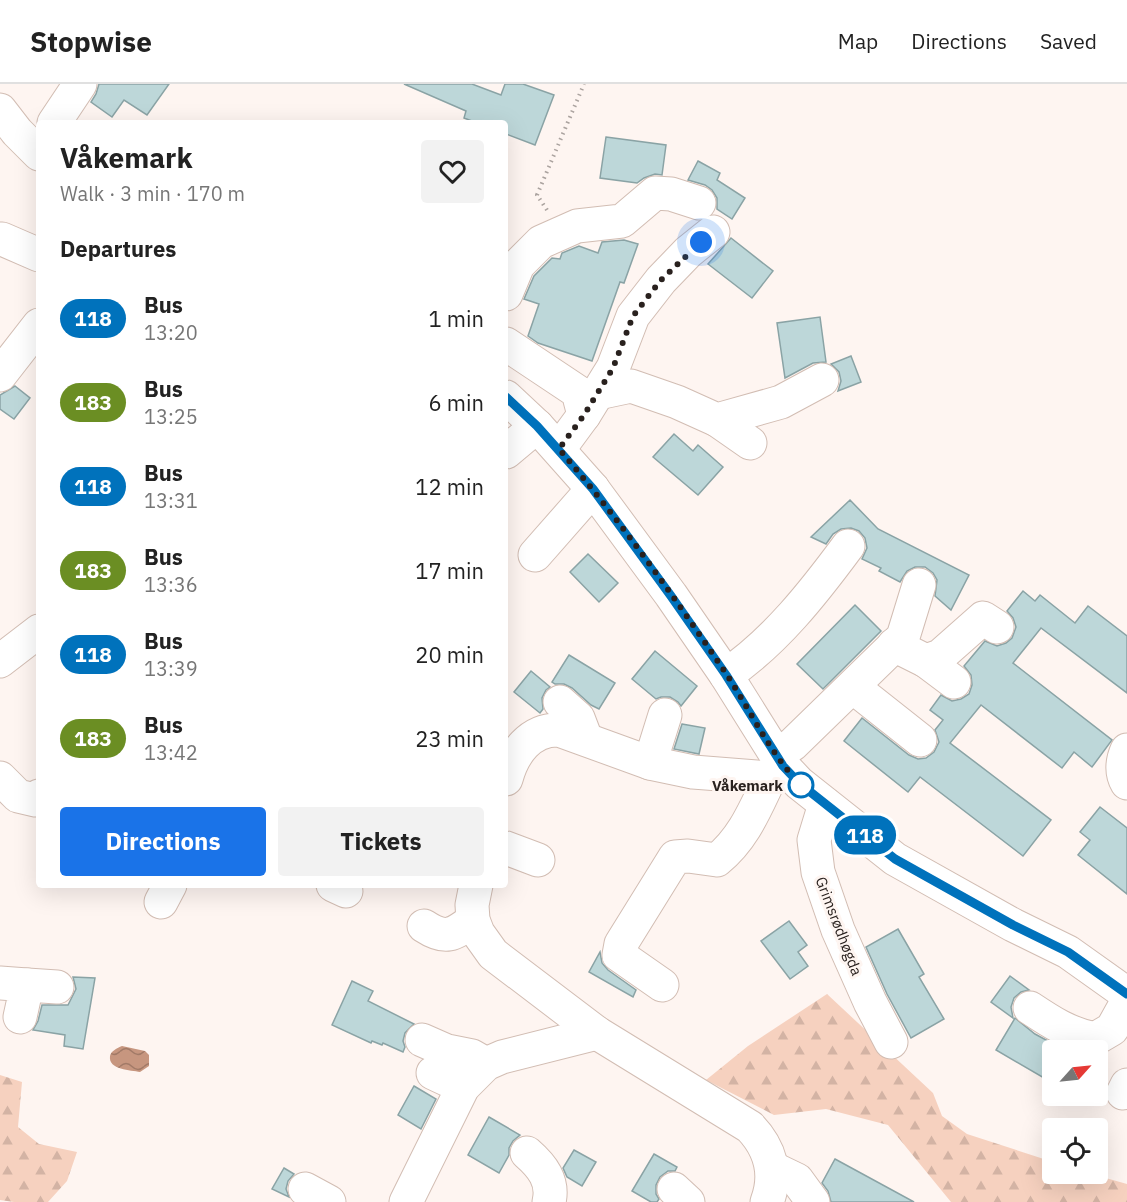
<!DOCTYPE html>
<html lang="en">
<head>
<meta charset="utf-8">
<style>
	body { margin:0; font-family:"IBM Plex Sans",sans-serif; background:#f2f2f2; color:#222; height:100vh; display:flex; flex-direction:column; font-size:22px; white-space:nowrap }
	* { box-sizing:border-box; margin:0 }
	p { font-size:20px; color:#767676 }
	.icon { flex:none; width:33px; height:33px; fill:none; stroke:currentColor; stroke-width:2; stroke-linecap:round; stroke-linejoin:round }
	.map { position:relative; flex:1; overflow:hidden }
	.side { position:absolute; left:36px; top:36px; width:472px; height:768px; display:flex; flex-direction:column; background:#fff; border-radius:6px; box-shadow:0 6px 24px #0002 }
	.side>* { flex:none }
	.badge { padding:0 12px; border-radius:20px; font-size:21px; line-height:39px }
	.needle { width:39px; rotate:63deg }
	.tools { position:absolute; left:1042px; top:956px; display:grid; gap:12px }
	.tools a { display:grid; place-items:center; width:66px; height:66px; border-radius:6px; background:#fff; box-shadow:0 6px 24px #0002; font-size:30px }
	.you { position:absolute; width:30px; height:30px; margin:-15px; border:4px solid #fff; border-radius:50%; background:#1a73e8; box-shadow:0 0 0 9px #1a73e833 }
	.map>.badge { position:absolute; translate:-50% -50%; box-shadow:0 0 0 3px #fff }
	h2 { padding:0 24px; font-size:22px; line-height:54px }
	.round { display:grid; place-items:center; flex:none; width:63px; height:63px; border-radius:6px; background:#f2f2f2 }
	.headline { display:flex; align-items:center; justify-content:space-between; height:102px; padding:0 24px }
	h1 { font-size:28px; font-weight:800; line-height:45px }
	.button { display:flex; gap:12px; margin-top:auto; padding:12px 24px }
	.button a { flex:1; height:69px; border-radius:6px; background:#1a73e8; color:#fff; font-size:24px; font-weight:800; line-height:69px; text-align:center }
	.button a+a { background:#f2f2f2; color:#222 }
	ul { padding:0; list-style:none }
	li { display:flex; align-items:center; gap:18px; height:84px; padding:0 24px }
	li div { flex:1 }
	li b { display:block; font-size:22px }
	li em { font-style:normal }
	li .badge { min-width:66px; font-weight:700; text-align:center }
	header { display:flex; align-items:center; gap:36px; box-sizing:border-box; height:84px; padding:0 30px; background:#fff; border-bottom:2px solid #e0e0e0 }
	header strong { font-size:28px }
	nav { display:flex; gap:33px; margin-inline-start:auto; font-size:21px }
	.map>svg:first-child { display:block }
	.forest { fill:url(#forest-firs) }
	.water { fill:url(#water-waves) }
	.building { fill:#bdd7d9; stroke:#8aa3a5; stroke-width:1.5 }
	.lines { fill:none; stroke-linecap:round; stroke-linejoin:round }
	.minor-casing { stroke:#d2bdb3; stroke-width:35 }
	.major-casing { stroke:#d2bdb3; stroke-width:35 }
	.path { stroke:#aba39f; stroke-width:4; stroke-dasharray:1.5 4.5; stroke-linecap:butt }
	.minor { stroke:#fff; stroke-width:33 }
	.major { stroke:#fff; stroke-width:33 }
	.line-casing { stroke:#fff; stroke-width:14 }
	.line { stroke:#0072bc; stroke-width:9 }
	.walk { stroke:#29211e; stroke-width:6; stroke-dasharray:0 10.8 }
	.stop-dot { fill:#fff; stroke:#0072bc; stroke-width:3 }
	.labels { text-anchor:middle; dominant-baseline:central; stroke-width:6; stroke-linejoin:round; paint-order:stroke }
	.stop-label { font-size:15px; font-weight:bold; fill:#29211e; stroke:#fef5f1; text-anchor:end }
	.street-label { font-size:15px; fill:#29211e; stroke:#fef5f1 }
</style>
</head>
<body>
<header>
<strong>Stopwise</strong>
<nav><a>Map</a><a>Directions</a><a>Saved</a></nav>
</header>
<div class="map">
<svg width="1127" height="1118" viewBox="0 0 1127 1118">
	<defs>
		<pattern id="forest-firs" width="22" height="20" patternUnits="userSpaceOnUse" patternTransform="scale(1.5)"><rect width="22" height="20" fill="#f6d1bf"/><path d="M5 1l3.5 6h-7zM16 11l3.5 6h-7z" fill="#d3b3a4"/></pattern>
		<pattern id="water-waves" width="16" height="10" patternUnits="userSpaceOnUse" patternTransform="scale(1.5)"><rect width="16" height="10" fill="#c7967f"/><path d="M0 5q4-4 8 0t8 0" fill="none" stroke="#a27a67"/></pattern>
	</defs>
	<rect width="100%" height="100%" fill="#fef5f1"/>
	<g class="forest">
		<polygon points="827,910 933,1009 942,1032 967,1050 1053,1078 1053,1089 1088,1089 1127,1100 1127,1118 951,1118 888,1041 826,1025 774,1031 706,996 748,962"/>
		<polygon points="0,991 22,998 18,1043 39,1060 77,1068 67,1097 48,1118 14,1118 0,1116"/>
	</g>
	<path class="water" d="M122,962L145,967L149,971V982L140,988C131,986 108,986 110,972C111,967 117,964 122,962Z"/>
	<g class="building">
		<polygon points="99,0 169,0 147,31 124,16 112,33 91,18 96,10"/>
		<polygon points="404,0 472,0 501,11 505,0 523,0 554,11 535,61 506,50 506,39 477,39 464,34 466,27"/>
		<polygon points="606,53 666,61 662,91 655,90 644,94 637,99 600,94"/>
		<polygon points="698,77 720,89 717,96 745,114 732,135 717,125 717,114 712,106 705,101 688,96"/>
		<polygon points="731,154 773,187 752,214 708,180"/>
		<polygon points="624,156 638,160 624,199 620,198 592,277 538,259 528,252 539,220 524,215 534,192 552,174 560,175 562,169 579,162 598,169 602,158"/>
		<polygon points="820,233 826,278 813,279 785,294 777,239"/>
		<polygon points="851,272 861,298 838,307 841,297 839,288 831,280"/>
		<polygon points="15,302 30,314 14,335 0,325 0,311"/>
		<polygon points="674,350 693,367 698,361 723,383 698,411 653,373"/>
		<polygon points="850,416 878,445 969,491 951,526 935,512 937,496 933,489 925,483 915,483 907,487 900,498 879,487 881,484 862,475 867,464 865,454 859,447 851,444 841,445 833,450 826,460 811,453"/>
		<polygon points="588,470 618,499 599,518 570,488"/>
		<polygon points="1023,507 1035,517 1040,511 1075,539 1088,522 1127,552 1127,609 1041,544 1013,579 1112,656 1092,683 1074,668 1062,684 981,621 950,659 1051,736 1023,772 920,693 908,708 844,657 862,634 909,671 918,675 926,674 934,668 939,658 935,646 943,636 930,626 941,611 952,617 961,615 969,610 972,601 971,591 964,582 985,557 997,562 1006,559 1012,554 1016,543 1013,534 1007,527"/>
		<polygon points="855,521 881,547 823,605 797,580"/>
		<polygon points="655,567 697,602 681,622 678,618 670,613 661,613 656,615 632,595"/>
		<polygon points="569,571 615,599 599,625 591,621 572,604 564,600 555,600 552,598"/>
		<polygon points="531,587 550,603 546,606 542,614 543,625 540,629 514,608"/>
		<polygon points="682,640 705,644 699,670 674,665"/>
		<polygon points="1100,723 1127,744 1127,810 1078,771 1090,756 1080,748"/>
		<polygon points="789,837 807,861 798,868 808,882 790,895 761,857"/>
		<polygon points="898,845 924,890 919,893 944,935 911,954 887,910 866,863"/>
		<polygon points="600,868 602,879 608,886 636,906 633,913 589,888"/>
		<polygon points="1010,892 1029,906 1021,908 1014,914 1011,923 1013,934 991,918"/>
		<polygon points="73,893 95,894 83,965 64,962 65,951 33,946 38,937 42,921 68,921 76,905"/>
		<polygon points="352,897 373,907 368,917 414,940 405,949 403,957 405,963 403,968 383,959 382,961 372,957 371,959 332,941"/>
		<polygon points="1015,934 1035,950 1061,964 1060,966 1053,966 1053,978 1044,994 996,966"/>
		<polygon points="414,1002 436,1015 421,1045 398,1031"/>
		<polygon points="489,1033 520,1051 513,1057 509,1064 509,1071 499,1089 468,1071"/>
		<polygon points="574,1066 596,1078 582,1102 567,1093 563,1084"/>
		<polygon points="654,1070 677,1083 675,1087 668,1087 660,1093 656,1101 656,1110 659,1115 657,1118 651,1118 632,1107"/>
		<polygon points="835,1075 914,1118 831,1118 828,1107 822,1099"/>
		<polygon points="284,1084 294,1090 288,1097 286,1105 289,1113 272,1105"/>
	</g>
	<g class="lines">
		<defs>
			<g id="minor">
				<polyline points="54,39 80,0"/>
				<polyline points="2,155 39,171"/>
				<polyline points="506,210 518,181 541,158 577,142 622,137 655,109 671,110 699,119"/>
				<polyline points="506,260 578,308 584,331 559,365"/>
				<polyline points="0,291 39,241"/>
				<polyline points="598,309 631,302 677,318 717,336 781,318 822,296"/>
				<polyline points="584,331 613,284 633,232 661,196 688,168 713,148"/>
				<polyline points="717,336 750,359"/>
				<polyline points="506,368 537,342"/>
				<polyline points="535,471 593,405"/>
				<polyline points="894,561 926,577 940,572 983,534 997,543"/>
				<polyline points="0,577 39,547"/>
				<polyline points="926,577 954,598"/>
				<path d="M726,591C775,558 814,508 848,462"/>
				<polyline points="853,603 920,656"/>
				<polyline points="560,618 578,634 586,655"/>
				<path d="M1127,666C1122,677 1121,689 1127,699"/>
				<polyline points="777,671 793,660 903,553 919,501"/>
				<polyline points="650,679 665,631"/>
				<polyline points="0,694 18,712 35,716 39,712"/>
				<path d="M506,695C513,669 530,645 559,646L650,679L693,688L770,694L783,682"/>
				<polyline points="825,720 814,756 818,788 838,846 870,918 891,958"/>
				<polyline points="506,764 538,776"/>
				<polyline points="333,801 346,807"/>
				<path d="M476,801L472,821L473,836L478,849L493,870L597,949L750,1043C770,1064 778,1089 767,1118"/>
				<polyline points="161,818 170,801"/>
				<path d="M424,842C447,857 454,850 473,836"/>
				<polyline points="0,899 27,901 20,933"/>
				<polyline points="27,901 57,903"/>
				<path d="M662,901L619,871L621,860L675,773L688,772L717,776C744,754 755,725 770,694"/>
				<path d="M1030,924C1051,938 1069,950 1095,955L1112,945L1127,918"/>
				<polyline points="422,956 447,967 472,972 486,980"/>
				<polyline points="433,989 463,1003"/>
				<polyline points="1123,1009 1127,1001"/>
				<path d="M527,1069C542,1082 554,1097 549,1118"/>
				<polyline points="772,1084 797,1096 813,1118"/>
				<polyline points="305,1105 329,1118"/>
				<polyline points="674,1105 688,1118"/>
				<polyline points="406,1118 463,1003 486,980 502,973 597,949"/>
			</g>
			<g id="major">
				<polyline points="0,26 17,48 39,70"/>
				<polyline points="506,313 537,342 593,405 671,511 726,591 783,682 799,699 895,775 1013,841 1068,868 1127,910"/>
			</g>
		</defs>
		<use href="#minor" class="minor-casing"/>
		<use href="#major" class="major-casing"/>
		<polyline class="path" points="547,126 537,111 584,0"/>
		<use href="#minor" class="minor"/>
		<use href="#major" class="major"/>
	</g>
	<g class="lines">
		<defs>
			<polyline id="line" points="506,313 537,342 593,405 671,512 726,591 783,682 799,699 895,775 1013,841 1068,868 1127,910"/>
		</defs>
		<use href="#line" class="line-casing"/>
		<use href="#line" class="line"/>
		<path class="walk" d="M701,158L661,196L633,232L613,284L584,331L559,365C619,435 673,511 725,588C750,625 769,669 801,701"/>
	</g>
	<circle class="stop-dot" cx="801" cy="701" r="12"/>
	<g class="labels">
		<g class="stop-label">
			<text x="783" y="701">Våkemark</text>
		</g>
		<g class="street-label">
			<text transform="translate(839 842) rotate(69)">Grimsrødhøgda</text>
		</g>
	</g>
</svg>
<div class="tools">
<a><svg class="needle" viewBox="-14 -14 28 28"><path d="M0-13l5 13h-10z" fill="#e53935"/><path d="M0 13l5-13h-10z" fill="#767676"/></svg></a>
<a><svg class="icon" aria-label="locate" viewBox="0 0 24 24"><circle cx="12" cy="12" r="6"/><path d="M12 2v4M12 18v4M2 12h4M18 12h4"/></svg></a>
</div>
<div class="you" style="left:701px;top:158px"></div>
<b class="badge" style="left:865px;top:751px;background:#0072bc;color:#fff">118</b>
<section class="side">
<div class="headline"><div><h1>Våkemark</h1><p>Walk · 3 min · 170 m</p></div><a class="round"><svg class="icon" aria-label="heart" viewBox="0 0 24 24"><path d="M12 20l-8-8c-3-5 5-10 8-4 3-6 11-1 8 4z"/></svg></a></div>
<h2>Departures</h2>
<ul>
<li><span class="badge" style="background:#0072bc;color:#fff">118</span><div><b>Bus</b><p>13:20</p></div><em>1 min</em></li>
<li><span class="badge" style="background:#6b8e23;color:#fff">183</span><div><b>Bus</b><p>13:25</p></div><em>6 min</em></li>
<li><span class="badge" style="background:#0072bc;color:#fff">118</span><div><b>Bus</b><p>13:31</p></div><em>12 min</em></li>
<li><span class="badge" style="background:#6b8e23;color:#fff">183</span><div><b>Bus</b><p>13:36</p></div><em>17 min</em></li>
<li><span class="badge" style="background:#0072bc;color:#fff">118</span><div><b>Bus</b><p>13:39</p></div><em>20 min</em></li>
<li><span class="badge" style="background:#6b8e23;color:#fff">183</span><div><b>Bus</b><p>13:42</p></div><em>23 min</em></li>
</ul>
<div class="button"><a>Directions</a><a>Tickets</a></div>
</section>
</div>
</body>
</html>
